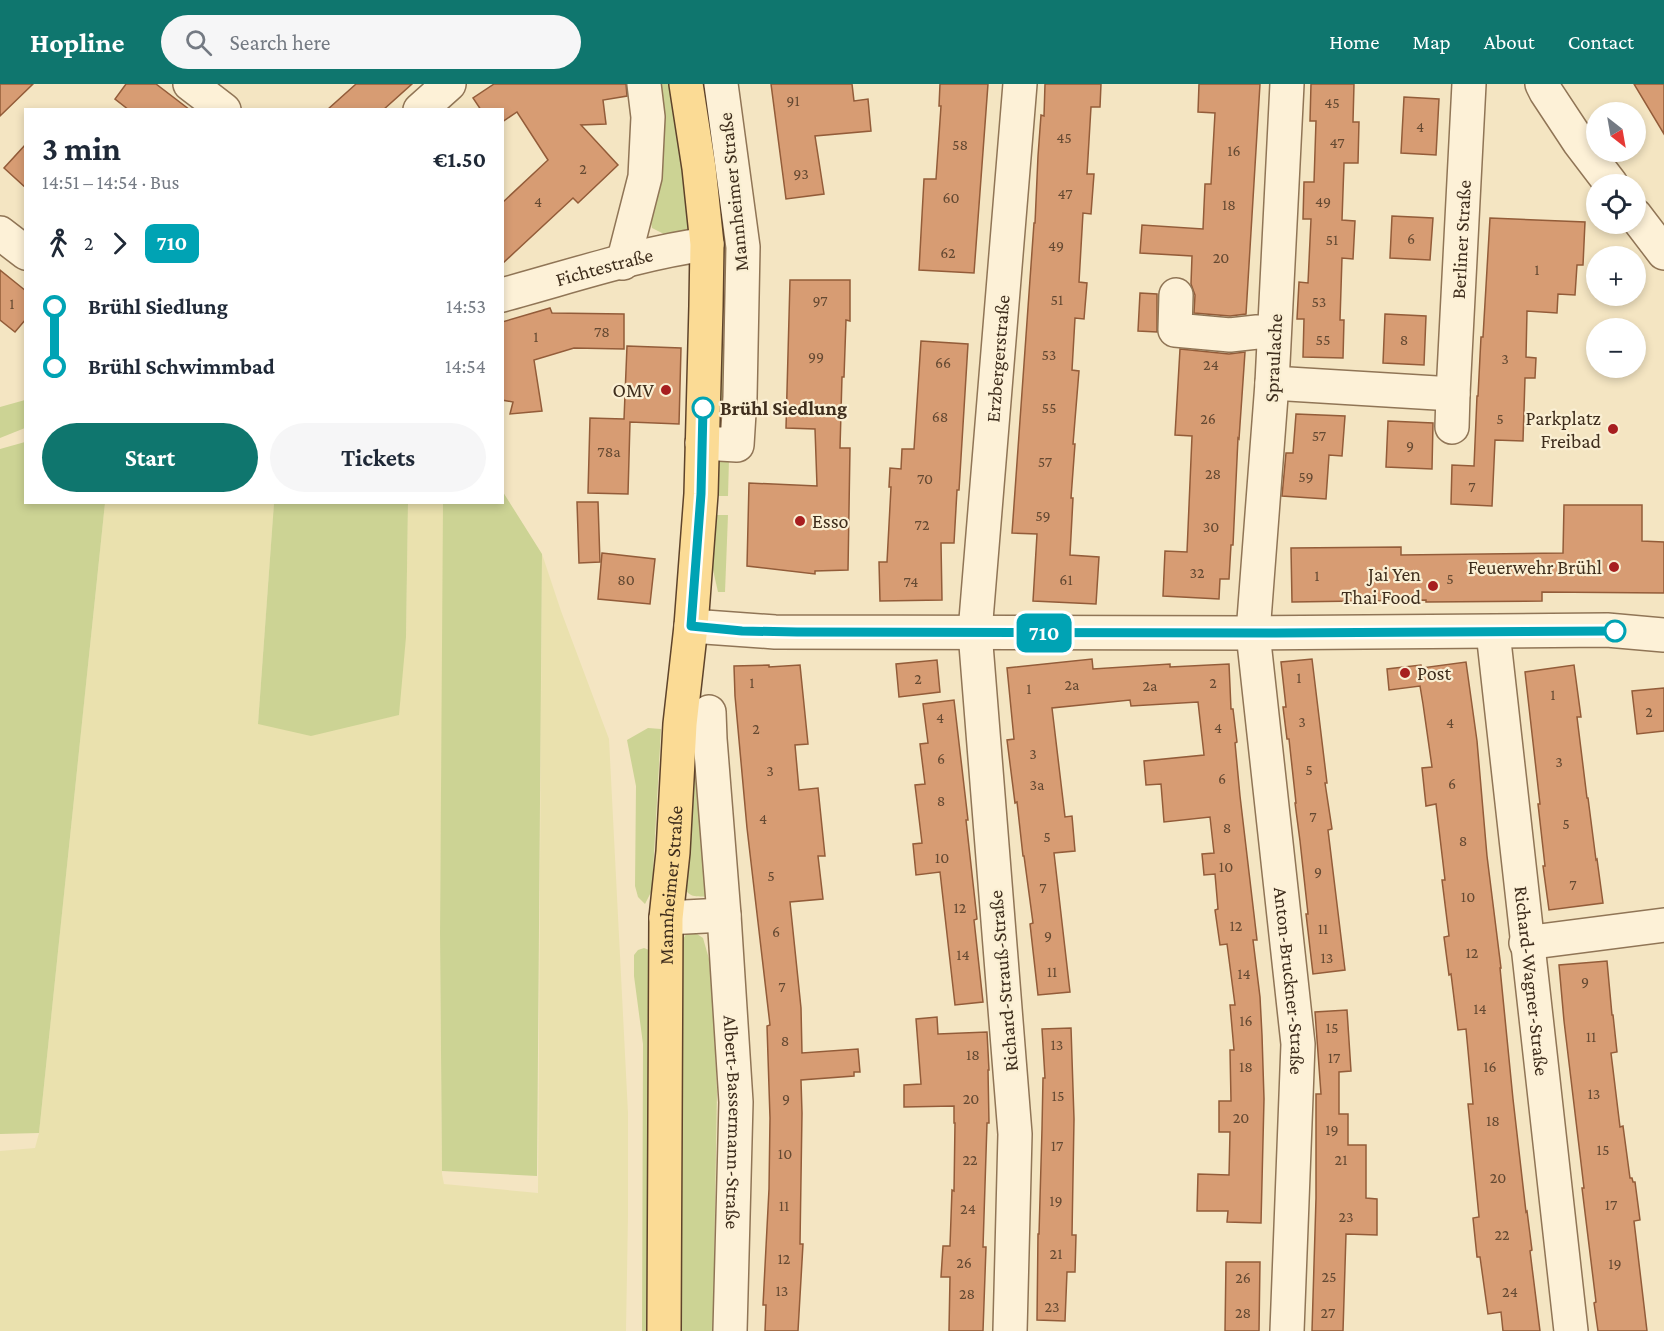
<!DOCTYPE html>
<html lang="en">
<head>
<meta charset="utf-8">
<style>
	body { margin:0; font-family:"Crimson Pro",serif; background:#f6f6f7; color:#1f2937; height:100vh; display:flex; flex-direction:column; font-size:22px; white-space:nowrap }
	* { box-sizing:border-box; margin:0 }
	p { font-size:20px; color:#747a83 }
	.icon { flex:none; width:33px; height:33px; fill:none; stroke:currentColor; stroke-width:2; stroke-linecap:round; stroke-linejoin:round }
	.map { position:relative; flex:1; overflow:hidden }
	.sheet { position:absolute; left:24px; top:24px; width:480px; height:396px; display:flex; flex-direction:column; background:#fff; border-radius:0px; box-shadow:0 3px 9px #0003 }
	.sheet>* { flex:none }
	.badge { padding:0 12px; border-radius:9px; font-size:21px; line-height:39px }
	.needle { width:39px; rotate:149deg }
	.fabs { position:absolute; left:1586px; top:18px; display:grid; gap:12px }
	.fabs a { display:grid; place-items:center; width:60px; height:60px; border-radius:50%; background:#fff; box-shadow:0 3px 9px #0003; font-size:30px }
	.map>.badge { position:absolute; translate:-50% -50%; box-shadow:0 0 0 3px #fff }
	.legs { display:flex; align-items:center; gap:9px; height:66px; padding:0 18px; font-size:20px }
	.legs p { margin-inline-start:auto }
	.overview { display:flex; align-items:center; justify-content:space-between; height:102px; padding:0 18px }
	h1 { font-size:33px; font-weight:700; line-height:45px }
	.cta { display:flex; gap:12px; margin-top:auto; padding:12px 18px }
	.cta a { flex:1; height:69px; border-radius:36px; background:#0f766e; color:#fff; font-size:24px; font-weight:700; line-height:69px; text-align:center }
	.cta a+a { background:#f6f6f7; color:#1f2937 }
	ul { padding:0 18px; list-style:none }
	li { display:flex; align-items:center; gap:21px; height:60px; font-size:22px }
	li i { display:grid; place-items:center; width:9px; height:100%; margin:0 8px; background:currentColor }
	li i::after { content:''; width:15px; height:15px; margin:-8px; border:4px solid; border-radius:50%; background:#fff }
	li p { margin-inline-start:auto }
	li:first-child i { background:linear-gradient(#0000 50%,currentColor 0) }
	li:last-child i { background:linear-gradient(currentColor 50%,#0000 0) }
	header { display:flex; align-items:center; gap:36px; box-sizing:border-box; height:84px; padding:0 30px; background:#0f766e; color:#fff }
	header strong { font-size:28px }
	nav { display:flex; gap:33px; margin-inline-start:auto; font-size:21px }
	.search { width:420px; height:54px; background:#f6f6f7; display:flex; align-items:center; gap:15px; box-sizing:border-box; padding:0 21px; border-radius:33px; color:#747a83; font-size:22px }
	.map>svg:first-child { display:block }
	.farmland { fill:#eae1ae }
	.green { fill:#ccd394 }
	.building { fill:#d79c73; stroke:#935c39; stroke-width:1.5 }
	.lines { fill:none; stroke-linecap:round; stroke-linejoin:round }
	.minor-casing { stroke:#907556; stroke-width:36 }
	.major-casing { stroke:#5e432b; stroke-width:36 }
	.minor { stroke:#fdf1d7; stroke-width:33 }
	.major { stroke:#fbdb95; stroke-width:33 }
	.line-1-casing { stroke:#fff; stroke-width:14 }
	.line-1 { stroke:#00a3b4; stroke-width:9 }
	.poi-dot { fill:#a71e1f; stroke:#faefd3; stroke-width:2 }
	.stop-1-dot { fill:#fff; stroke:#00a3b4; stroke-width:3 }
	.labels { text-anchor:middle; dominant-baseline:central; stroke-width:4.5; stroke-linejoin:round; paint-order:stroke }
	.number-label { font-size:16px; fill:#644932 }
	.street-label { font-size:20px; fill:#3e2d1c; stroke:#faefd3 }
	.poi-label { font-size:20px; fill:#3e2d1c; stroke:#faefd3; text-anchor:end }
	.stop-label { font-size:20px; font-weight:bold; fill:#3e2d1c; stroke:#faefd3; text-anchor:start }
</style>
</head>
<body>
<header>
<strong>Hopline</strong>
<div class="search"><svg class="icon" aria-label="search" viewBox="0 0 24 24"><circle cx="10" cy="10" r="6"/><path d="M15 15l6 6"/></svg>Search here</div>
<nav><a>Home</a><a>Map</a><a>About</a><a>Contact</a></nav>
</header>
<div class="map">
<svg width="1664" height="1247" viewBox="0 0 1664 1247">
	<rect width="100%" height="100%" fill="#f4e5c2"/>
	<polygon class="farmland" points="105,419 274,419 258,640 406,553 408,419 444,419 440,850 442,1090 444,1100 538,1109 542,470 561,527 609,655 628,1029 628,1131 626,1247 0,1247 0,1067 35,1064 39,1049"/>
	<g class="green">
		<polygon points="659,0 676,0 692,145 664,150 652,144 649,128"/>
		<polygon points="717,260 733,260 724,338 720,337 716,332"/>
		<polygon points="25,316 25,344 0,354 0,323"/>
		<polygon points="25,358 26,418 105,419 39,1049 0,1050 0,365"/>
		<polygon points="716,372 729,375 728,412 713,412"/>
		<polygon points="503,408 542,470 537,1092 442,1087 440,850 443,419 502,418"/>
		<polygon points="274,419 408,419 406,553 399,631 311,652 258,640"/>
		<polygon points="713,431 728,431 725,508 718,508 711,477"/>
		<polygon points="648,644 661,645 652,806 645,820 638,813 635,802 636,702 627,656"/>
		<path d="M700,651L708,813C692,812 689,814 682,799L693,655Z"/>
		<polygon points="694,848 703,854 711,882 717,1007 713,1247 677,1247 681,858 687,849"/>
		<polygon points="644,864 649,866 651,872 650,1247 642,1247 643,960 634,892 634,871 638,866"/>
	</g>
	<g class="building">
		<polygon points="0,0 33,0 0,32"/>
		<polygon points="126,0 156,0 190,26 129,26 115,15"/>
		<polygon points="356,0 412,0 383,26 327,26"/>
		<polygon points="494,0 626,0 627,12 603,16 606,40 581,41 618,81 578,119 573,114 502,180 502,119 548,76 517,28 502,38 502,26 481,26 473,14"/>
		<polygon points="771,0 852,0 854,17 868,15 871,47 815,52 824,110 786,115"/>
		<polygon points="940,0 988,0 974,189 919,186 924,95 936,95 941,22 939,22"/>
		<polygon points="1045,0 1101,0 1100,23 1091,23 1087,90 1094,90 1091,130 1083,129 1079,198 1087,199 1084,235 1075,234 1072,286 1079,287 1073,360 1075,360 1071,414 1073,414 1070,471 1099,473 1096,520 1033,517 1037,450 1012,449 1034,139 1035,139 1038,72 1041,31 1044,32"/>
		<polygon points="1199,0 1260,0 1246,230 1230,232 1194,229 1195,211 1191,200 1192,172 1140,169 1142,141 1203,145 1205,100 1211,100 1215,29 1198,28"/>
		<polygon points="1311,0 1354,0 1353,38 1359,38 1358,79 1344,79 1342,136 1355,137 1353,175 1342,174 1340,236 1344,236 1343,274 1303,273 1304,235 1297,235 1299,198 1308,199 1311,135 1303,135 1304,98 1314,98 1316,37 1310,37"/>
		<polygon points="1634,0 1664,0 1664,50"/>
		<polygon points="1404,13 1439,15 1436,71 1401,69"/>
		<polygon points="26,60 26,104 4,84"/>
		<polygon points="1392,132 1433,134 1430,176 1390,174"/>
		<polygon points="1490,134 1585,138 1583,181 1577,181 1575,211 1558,210 1557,229 1527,227 1526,273 1536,274 1535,294 1525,294 1523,357 1495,356 1492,422 1451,420 1452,381 1474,382 1477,312 1478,312 1481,253 1483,253"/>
		<polygon points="0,186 26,207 26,235 15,248 0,236"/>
		<polygon points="790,196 850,196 850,237 846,236 844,293 842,293 840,364 850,364 848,486 815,487 815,490 747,482 749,399 817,402 815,345 786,344"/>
		<polygon points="1140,209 1157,210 1157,248 1138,247"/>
		<polygon points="550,224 552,229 624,230 624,265 574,264 534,276 542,327 510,330 513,318 502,316 502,238"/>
		<polygon points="1385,230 1426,232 1424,281 1383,279"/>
		<polygon points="921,257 968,260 959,406 957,406 954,459 941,459 942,516 880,517 879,478 887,478 891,403 889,403 890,384 901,385 902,365 914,365"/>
		<polygon points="627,262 681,264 679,340 630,338 628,410 588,409 590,334 624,335"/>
		<polygon points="1180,265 1229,270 1245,268 1239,355 1238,354 1233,461 1231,461 1229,495 1220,495 1219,515 1163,512 1165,467 1187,468 1192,352 1175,351"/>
		<polygon points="1296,330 1345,332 1342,372 1329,371 1326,415 1282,412 1286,369 1293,369"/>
		<polygon points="1388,337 1433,339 1432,385 1386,383"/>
		<polygon points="577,418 598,418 600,478 579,479"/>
		<polygon points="1564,421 1642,421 1642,457 1664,458 1664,509 1542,508 1542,517 1426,518 1426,516 1292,518 1291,464 1401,463 1401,471 1563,469"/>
		<polygon points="602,469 655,475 650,520 598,515"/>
		<polygon points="1092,575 1093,585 1170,580 1170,583 1229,580 1231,625 1233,625 1237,658 1235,659 1240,712 1257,856 1253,856 1260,913 1262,951 1264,1015 1261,1139 1227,1138 1228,1127 1197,1127 1198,1090 1229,1091 1230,1048 1219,1048 1219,1017 1231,1017 1230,966 1234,966 1230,921 1235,921 1227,860 1220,861 1215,826 1218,825 1215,790 1204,791 1202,770 1214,769 1210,733 1164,738 1161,700 1146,701 1144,677 1204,671 1198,618 1131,622 1130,616 1052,624 1065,733 1072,732 1075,767 1054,769 1070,908 1038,911 1030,840 1033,839 1024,772 1023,772 1017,718 1015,719 1007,656 1014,655 1007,584"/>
		<polygon points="1312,575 1327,699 1325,699 1332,745 1328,746 1345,886 1313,890 1306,830 1308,830 1300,757 1295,719 1296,719 1289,655 1287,655 1283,623 1286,623 1281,578"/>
		<polygon points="937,576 940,608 899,613 896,580"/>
		<polygon points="1466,578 1477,657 1487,772 1501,884 1500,884 1513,1015 1526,1128 1527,1127 1532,1166 1530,1167 1540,1247 1503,1247 1501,1228 1488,1230 1480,1173 1477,1173 1473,1134 1479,1133 1468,1020 1473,1020 1466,945 1458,946 1451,890 1449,891 1444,853 1449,852 1442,796 1445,796 1436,720 1426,722 1422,684 1432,683 1423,620 1420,602 1389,606 1387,585 1421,581 1422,584"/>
		<polygon points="769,581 769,583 800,581 808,660 795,661 799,706 818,704 825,772 818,772 823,815 790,818 801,924 802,969 858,965 860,988 854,988 854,992 801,996 802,1029 800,1160 803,1160 798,1247 765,1247 766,1221 763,1221 769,1105 770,1034 767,942 770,941 747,744 735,612 734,582"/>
		<polygon points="1574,581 1581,633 1577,633 1587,714 1588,714 1596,776 1597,775 1603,819 1549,826 1543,782 1545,782 1538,720 1540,720 1525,588"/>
		<polygon points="1664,604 1664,647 1637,650 1632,607"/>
		<polygon points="954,616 968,736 966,736 977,835 974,836 983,918 955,921 940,788 916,791 913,760 922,759 915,701 925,700 920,660 928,659 923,620"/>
		<polygon points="1607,877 1612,931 1613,931 1617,968 1611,969 1620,1043 1623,1042 1630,1094 1632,1094 1633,1098 1635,1098 1640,1136 1634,1137 1647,1247 1598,1247 1594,1219 1596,1218 1582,1104 1584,1104 1564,937 1559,881"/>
		<polygon points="1347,926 1351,987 1339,988 1339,1030 1348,1030 1348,1061 1366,1061 1366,1114 1377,1115 1377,1151 1346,1150 1343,1247 1312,1247 1316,1114 1316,1010 1321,1010 1315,928"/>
		<polygon points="937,933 938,950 987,948 989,986 988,986 989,1039 987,1039 983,1163 986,1163 983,1247 949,1247 950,1193 941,1193 943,1162 950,1162 952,1106 954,1107 955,1039 954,1039 954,1022 904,1023 904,1001 921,1000 916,935"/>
		<polygon points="1071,944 1074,1035 1072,1151 1076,1151 1075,1188 1067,1188 1065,1237 1037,1236 1038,1150 1039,1150 1042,1045 1043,994 1045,994 1042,945"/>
		<polygon points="1226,1178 1260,1178 1259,1247 1225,1247"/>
	</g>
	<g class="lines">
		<defs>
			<g id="minor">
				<polyline points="190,0 224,26"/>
				<path id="s1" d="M1287,0L1272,299L1253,549L1298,960L1287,1247"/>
				<polyline points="1542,0 1546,8 1579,58 1611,100"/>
				<polyline points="420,26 449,0"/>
				<polyline points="1635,131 1664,169"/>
				<polyline points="0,149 26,169"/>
				<polyline points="623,179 645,93 648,33 644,0"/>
				<path id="s2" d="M502,211C569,193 640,169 707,160"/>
				<polyline points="1176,211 1175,246 1230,251 1257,248 1274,249"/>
				<path id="s3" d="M1272,299L1453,310L1469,0"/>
				<polyline points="1452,343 1453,310"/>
				<polyline points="702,359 737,361 740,313 743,163 721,0"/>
				<polyline points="691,542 775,548 1253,549 1607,546 1664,551"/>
				<path id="s4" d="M1493,548L1571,1247"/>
				<path id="s5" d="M709,628L710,655L724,831L736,1018L730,1247"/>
				<polyline points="666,834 724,831"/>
				<polyline points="1526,859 1664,841"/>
				<path id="s6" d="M1010,1247L1015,1050L975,548L1020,0"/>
			</g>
			<g id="major">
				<path id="s7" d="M664,1247L666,834L673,768L680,640L691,542L701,410L706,222L707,160L699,84L686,0"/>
			</g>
		</defs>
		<use href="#minor" class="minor-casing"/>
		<use href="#major" class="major-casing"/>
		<use href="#minor" class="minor"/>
		<use href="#major" class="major"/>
	</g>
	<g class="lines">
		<defs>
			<polyline id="line-1" points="703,324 701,410 691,542 742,547 797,548 1276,549 1615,547"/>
		</defs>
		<use href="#line-1" class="line-1-casing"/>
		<use href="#line-1" class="line-1"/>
	</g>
	<g class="poi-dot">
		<circle cx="666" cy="306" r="6"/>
		<circle cx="1613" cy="345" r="6"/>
		<circle cx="800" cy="437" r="6"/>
		<circle cx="1614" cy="483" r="6"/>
		<circle cx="1433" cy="502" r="6"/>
		<circle cx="1405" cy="589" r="6"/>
	</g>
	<g class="stop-1-dot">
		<circle cx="703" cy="324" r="10"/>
		<circle cx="1615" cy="547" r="10"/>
	</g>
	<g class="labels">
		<g class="number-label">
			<text x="793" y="16">91</text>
			<text x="1332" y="18">45</text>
			<text x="1420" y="42">4</text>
			<text x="1064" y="53">45</text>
			<text x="1337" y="58">47</text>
			<text x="960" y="60">58</text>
			<text x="1234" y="66">16</text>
			<text x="583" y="84">2</text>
			<text x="801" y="89">93</text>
			<text x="1065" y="109">47</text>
			<text x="951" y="113">60</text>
			<text x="538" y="117">4</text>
			<text x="1323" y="117">49</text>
			<text x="1229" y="120">18</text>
			<text x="1411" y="154">6</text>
			<text x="1332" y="155">51</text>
			<text x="1056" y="161">49</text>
			<text x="948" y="168">62</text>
			<text x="1221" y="173">20</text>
			<text x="1537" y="185">1</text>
			<text x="1057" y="215">51</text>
			<text x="820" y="216">97</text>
			<text x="1319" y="217">53</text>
			<text x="12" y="219">1</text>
			<text x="602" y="247">78</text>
			<text x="536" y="252">1</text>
			<text x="1323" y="255">55</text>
			<text x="1404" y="255">8</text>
			<text x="1049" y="270">53</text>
			<text x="816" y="272">99</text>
			<text x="1505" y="274">3</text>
			<text x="943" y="278">66</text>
			<text x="1211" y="280">24</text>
			<text x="1049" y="323">55</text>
			<text x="940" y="332">68</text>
			<text x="1208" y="334">26</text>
			<text x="1500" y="334">5</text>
			<text x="1319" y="351">57</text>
			<text x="1410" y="361">9</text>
			<text x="609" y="367">78a</text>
			<text x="1045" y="377">57</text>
			<text x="1213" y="389">28</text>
			<text x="1306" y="392">59</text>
			<text x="925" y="394">70</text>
			<text x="1472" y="402">7</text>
			<text x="1043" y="431">59</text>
			<text x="922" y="440">72</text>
			<text x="1211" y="442">30</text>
			<text x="1197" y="488">32</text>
			<text x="1317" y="491">1</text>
			<text x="1450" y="494">5</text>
			<text x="626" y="495">80</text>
			<text x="1066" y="495">61</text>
			<text x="911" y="497">74</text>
			<text x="1299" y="593">1</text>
			<text x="918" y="594">2</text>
			<text x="752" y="598">1</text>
			<text x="1213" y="598">2</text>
			<text x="1072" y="600">2a</text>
			<text x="1150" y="601">2a</text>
			<text x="1029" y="604">1</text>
			<text x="1553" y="610">1</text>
			<text x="1649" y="627">2</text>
			<text x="940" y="633">4</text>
			<text x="1302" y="637">3</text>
			<text x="1450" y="638">4</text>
			<text x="1218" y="643">4</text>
			<text x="756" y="644">2</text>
			<text x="1033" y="669">3</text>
			<text x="941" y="674">6</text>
			<text x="1559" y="677">3</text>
			<text x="1309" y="685">5</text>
			<text x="770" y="686">3</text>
			<text x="1222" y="694">6</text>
			<text x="1452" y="699">6</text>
			<text x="1037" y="700">3a</text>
			<text x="941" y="716">8</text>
			<text x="1313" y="732">7</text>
			<text x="763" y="734">4</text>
			<text x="1566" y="739">5</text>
			<text x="1227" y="743">8</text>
			<text x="1047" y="752">5</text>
			<text x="1463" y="756">8</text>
			<text x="942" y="773">10</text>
			<text x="1226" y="782">10</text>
			<text x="1318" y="787">9</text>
			<text x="771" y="791">5</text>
			<text x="1573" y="800">7</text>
			<text x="1043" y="803">7</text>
			<text x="1468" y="812">10</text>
			<text x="960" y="823">12</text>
			<text x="1236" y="841">12</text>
			<text x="1323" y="844">11</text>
			<text x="776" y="847">6</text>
			<text x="1048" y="851">9</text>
			<text x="1472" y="868">12</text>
			<text x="963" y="870">14</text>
			<text x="1327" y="873">13</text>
			<text x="1052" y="887">11</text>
			<text x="1244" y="889">14</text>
			<text x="1585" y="897">9</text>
			<text x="782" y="902">7</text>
			<text x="1480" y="924">14</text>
			<text x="1246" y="936">16</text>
			<text x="1332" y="943">15</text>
			<text x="1591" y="952">11</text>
			<text x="785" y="956">8</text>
			<text x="1057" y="960">13</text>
			<text x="973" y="970">18</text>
			<text x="1334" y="973">17</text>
			<text x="1246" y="982">18</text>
			<text x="1490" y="982">16</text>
			<text x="1594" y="1009">13</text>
			<text x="1058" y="1011">15</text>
			<text x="786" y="1014">9</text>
			<text x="971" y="1014">20</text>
			<text x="1241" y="1033">20</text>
			<text x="1493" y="1036">18</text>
			<text x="1332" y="1045">19</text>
			<text x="1057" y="1061">17</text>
			<text x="1603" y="1065">15</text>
			<text x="785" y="1069">10</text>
			<text x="970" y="1075">22</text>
			<text x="1341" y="1075">21</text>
			<text x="1498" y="1093">20</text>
			<text x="1056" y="1116">19</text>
			<text x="1611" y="1120">17</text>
			<text x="784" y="1121">11</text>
			<text x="968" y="1124">24</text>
			<text x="1346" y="1132">23</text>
			<text x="1502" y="1150">22</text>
			<text x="1056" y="1169">21</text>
			<text x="784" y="1174">12</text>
			<text x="964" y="1178">26</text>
			<text x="1615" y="1179">19</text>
			<text x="1329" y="1192">25</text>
			<text x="1243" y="1193">26</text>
			<text x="782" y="1206">13</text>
			<text x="1510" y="1207">24</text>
			<text x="967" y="1209">28</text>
			<text x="1052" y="1222">23</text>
			<text x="1243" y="1228">28</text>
			<text x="1328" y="1228">27</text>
		</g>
		<g class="street-label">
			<text transform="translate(733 108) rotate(-96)">Mannheimer Straße</text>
			<text stroke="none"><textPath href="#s3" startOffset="336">Berliner Straße</textPath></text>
			<text stroke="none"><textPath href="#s2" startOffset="106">Fichtestraße</textPath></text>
			<text stroke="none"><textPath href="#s6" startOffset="975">Erzbergerstraße</textPath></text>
			<text transform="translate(1273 274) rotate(-87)">Spraulache</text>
			<text stroke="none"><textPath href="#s7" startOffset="446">Mannheimer Straße</textPath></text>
			<text transform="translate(1003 897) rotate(-95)">Richard-Strauß-Straße</text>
			<text stroke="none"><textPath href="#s1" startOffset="900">Anton-Bruckner-Straße</textPath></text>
			<text stroke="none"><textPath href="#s4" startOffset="351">Richard-Wagner-Straße</textPath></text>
			<text stroke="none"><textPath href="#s5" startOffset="411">Albert-Bassermann-Straße</textPath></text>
		</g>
		<g class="poi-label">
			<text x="654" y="306">OMV</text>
			<text x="1601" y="334">Parkplatz<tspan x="1601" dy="23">Freibad</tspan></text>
			<text x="812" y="437" text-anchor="start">Esso</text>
			<text x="1602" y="483">Feuerwehr Brühl</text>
			<text x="1421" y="490">Jai Yen<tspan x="1421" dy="23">Thai Food</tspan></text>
			<text x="1417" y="589" text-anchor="start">Post</text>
		</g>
		<g class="stop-label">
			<text x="720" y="324">Brühl Siedlung</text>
		</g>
	</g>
</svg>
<div class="fabs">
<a><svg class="needle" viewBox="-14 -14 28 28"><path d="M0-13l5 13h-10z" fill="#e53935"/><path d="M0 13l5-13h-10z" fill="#747a83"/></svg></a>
<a><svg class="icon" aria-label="locate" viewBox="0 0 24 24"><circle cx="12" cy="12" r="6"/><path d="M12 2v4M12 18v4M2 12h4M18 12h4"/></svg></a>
<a>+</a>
<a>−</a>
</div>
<b class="badge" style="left:1044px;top:549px;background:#00a3b4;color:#fff">710</b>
<section class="sheet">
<div class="overview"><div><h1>3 min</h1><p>14:51 – 14:54 · Bus</p></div><b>€1.50</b></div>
<div class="legs"><svg class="icon" aria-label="walk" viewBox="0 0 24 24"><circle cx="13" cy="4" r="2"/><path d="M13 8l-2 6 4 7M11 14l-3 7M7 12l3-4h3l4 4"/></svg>2<svg class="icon" aria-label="forward" viewBox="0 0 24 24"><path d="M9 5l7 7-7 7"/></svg><b class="badge" style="background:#00a3b4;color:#fff">710</b></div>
<ul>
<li><i style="color:#00a3b4"></i><b>Brühl Siedlung</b><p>14:53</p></li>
<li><i style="color:#00a3b4"></i><b>Brühl Schwimmbad</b><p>14:54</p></li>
</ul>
<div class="cta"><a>Start</a><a>Tickets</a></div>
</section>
</div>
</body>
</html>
